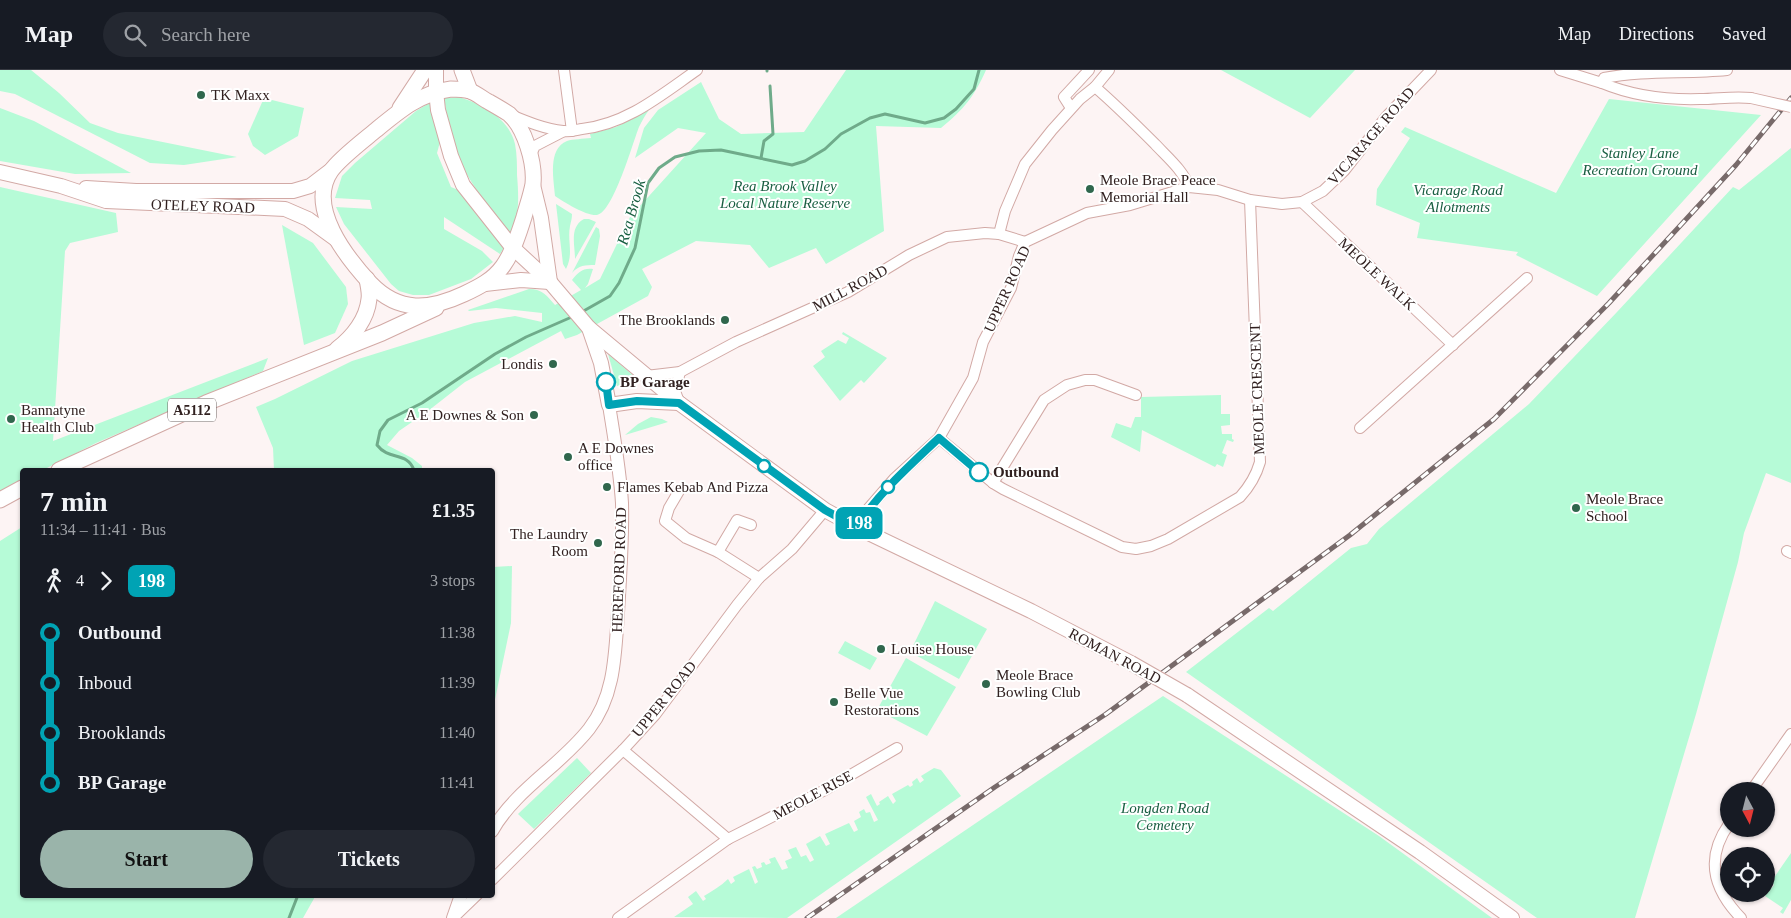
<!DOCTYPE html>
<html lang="en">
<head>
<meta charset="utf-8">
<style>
	body { margin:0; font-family:Georgia,serif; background:#242831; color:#f1f3f6; height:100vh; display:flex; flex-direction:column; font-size:19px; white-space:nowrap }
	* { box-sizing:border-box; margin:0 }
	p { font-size:16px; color:#9ea1a6 }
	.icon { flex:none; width:28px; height:28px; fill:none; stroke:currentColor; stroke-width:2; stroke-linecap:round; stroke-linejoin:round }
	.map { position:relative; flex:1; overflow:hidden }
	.panel { position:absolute; left:20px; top:398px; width:475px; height:430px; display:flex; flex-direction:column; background:#171b24; border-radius:5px; box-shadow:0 1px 4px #0004 }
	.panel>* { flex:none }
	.badge { padding:0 10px; border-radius:8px; font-size:18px; line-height:32px }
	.needle { width:32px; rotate:173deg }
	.buttons { position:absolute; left:1720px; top:712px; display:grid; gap:10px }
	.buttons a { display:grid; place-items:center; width:55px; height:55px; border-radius:50%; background:#171b24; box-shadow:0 1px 4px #0004; font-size:25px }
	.map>.badge { position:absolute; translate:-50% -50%; box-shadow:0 0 0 2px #fff }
	.legs { display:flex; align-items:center; gap:8px; height:55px; padding:0 20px; font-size:16px }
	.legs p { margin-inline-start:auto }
	.headline { display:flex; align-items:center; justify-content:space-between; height:85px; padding:0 20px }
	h1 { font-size:28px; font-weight:600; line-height:38px }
	.button { display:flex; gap:10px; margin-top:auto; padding:10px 20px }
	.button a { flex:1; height:58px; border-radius:30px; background:#9ab4aa; color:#111; font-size:20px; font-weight:600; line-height:58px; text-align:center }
	.button a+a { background:#242831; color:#f1f3f6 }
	ul { padding:0 20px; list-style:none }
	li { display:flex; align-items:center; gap:18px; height:50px; font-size:19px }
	li i { display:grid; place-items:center; width:8px; height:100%; margin:0 6px; background:currentColor }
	li i::after { content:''; width:12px; height:12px; margin:-6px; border:4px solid; border-radius:50%; background:#171b24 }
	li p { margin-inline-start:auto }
	li:first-child i { background:linear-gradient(#0000 50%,currentColor 0) }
	li:last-child i { background:linear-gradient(currentColor 50%,#0000 0) }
	header { display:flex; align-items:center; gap:30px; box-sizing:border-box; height:70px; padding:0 25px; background:#171b24; border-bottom:1px solid #363941 }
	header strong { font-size:24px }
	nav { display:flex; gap:28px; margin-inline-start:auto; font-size:18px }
	.search { width:350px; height:45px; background:#242831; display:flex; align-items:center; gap:12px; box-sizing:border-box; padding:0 18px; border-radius:28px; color:#9ea1a6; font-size:19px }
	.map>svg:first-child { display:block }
	.green { fill:#b6fbd7 }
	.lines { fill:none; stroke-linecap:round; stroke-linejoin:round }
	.stream { stroke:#6fab8a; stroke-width:3 }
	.minor-casing { stroke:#d2a9a5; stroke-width:12 }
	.tertiary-casing { stroke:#d2a9a5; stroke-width:14 }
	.secondary-casing { stroke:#d2a9a5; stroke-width:16 }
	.primary-casing { stroke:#d2a9a5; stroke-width:17 }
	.minor { stroke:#fff; stroke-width:10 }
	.tertiary { stroke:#fff; stroke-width:12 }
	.secondary { stroke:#fff; stroke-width:14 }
	.primary { stroke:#fff; stroke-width:15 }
	.rail-casing { stroke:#786a6a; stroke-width:5 }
	.rail { stroke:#fff; stroke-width:3; stroke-dasharray:9; stroke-linecap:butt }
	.minor-bridge-casing { stroke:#d2a9a5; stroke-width:12; stroke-linecap:butt }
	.secondary-bridge-casing { stroke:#d2a9a5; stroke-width:16; stroke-linecap:butt }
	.minor-bridge { stroke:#fff; stroke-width:10 }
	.secondary-bridge { stroke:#fff; stroke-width:14 }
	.line-1-casing { stroke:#fff; stroke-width:11 }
	.line-1 { stroke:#00a3b4; stroke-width:8 }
	.poi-dot { fill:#30674d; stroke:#fff; stroke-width:2 }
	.stop-1-dot { fill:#fff; stroke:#00a3b4; stroke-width:2.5 }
	.labels { text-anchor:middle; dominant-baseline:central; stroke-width:4; stroke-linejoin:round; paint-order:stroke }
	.shield { fill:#fff; stroke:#6f6463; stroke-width:1 }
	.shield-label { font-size:14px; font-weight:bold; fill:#312120 }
	.poi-label { font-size:15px; fill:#312120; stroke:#fff; text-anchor:start }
	.street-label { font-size:15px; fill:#312120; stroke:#fff }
	.park-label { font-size:15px; font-style:italic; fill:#185e41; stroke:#fff }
	.stop-label { font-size:15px; font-weight:bold; fill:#312120; stroke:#fff; text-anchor:start }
	.water-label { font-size:16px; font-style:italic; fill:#1a6043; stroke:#fff }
</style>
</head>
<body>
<header>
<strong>Map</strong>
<div class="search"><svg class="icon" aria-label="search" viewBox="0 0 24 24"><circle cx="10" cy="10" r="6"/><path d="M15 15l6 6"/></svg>Search here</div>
<nav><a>Map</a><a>Directions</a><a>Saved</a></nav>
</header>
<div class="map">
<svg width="1791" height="848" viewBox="0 0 1791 848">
	<rect width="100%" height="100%" fill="#fdf4f4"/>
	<g class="green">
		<polygon points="0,0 31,0 59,23 90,53 118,63 237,87 184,95 150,93 15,24 0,21"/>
		<path d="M846,0H986C974,27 964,39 941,58L876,56L884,161L826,194L816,178L769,198L750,175L696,171L642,199L652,217L648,226L577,265L565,269L561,261L465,312L428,341L399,361L387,375L412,388L422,396V400H274L273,378L256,337L275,329L352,291L474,253L515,246L542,252V243L496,238L469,241L468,240L529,219C543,219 547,226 555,235L581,220L572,210C579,202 582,198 593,199L588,214L585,218L600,209L630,147L706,63L678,58L635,88L644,58L658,40L701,12L719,49L741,64L804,62Z"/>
		<polygon points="1221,0 1355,0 1310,48"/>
		<path d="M459,27C482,34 509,48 515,74C517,84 517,95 517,105C519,129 519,142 512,166C487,135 459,102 450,62C447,51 446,39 444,28Z"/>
		<polygon points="264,28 304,38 298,66 265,85 253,76 248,64"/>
		<polygon points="1609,29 1761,45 1597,226 1516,185 1518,182 1417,168 1420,153 1376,135 1377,119 1410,68 1401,62 1405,57 1556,123"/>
		<polygon points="431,32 440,72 437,83 451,117 463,122 507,173 500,184 444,147 444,159 482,181 493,192 471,209 429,225 413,225 399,221 391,214 344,154 336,137 372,139 370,130 335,128 342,106 355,93 416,41"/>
		<polygon points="0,38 34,51 131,103 75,104 0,91"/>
		<path d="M649,40C645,45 642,51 639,57C633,72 613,143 597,145C586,146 564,132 555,126C554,110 547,79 567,71C573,69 583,69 591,68L590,64L616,57Z"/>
		<polygon points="1791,78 1791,413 1766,403 1744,463 1738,492 1696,644 1635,848 1537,848 1186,602 1269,538 1273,541 1351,478 1367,474 1379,459 1529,334 1617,242 1733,117 1739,120"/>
		<polygon points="0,117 116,143 118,162 70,173 65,181 53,371 268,288 263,301 96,373 43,400 22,400 22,411 0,422"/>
		<path d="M556,134L572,144C572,149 571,151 570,156C567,172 574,183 566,199L563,194Z"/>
		<path d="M584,149H589L596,152L575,189C575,175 569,157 584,149Z"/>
		<polygon points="282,155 313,173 346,217 348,234 335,263 304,275"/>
		<path d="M596,157L599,159L600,166L595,195C585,195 579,195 572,203Z"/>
		<polygon points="843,262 887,288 864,313 861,310 840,331 813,296 825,287 821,281 838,270 846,274 849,268 842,264"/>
		<polygon points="608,284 636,308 630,315 617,316"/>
		<polygon points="1221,325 1221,344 1230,344 1230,355 1221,356 1222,364 1232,364 1232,369 1234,370 1233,372 1227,370 1222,383 1227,385 1223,397 1217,394 1215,397 1142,360 1140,382 1111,367 1116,353 1131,358 1135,347 1141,347 1141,327"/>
		<polygon points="651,347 662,349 668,352 625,365 638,354"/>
		<polygon points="22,457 22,825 316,825 303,848 0,848 0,471"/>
		<polygon points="512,496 511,553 493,639 493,497"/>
		<polygon points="935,531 987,559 959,609 910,582"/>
		<polygon points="845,571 877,588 870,600 838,583"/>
		<polygon points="906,588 956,617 927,666 877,640"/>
		<polygon points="1163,626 1379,766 1492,848 836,848"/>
		<polygon points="577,688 591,703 534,759 518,744"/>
		<path d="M934,698L941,700L961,726L787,848L674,847L693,834L688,827L696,821L703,831L706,829L704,826C712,821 721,816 728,809L731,814L735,811L733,807L749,799L755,814L758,812L752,797L755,796L757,799L762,797L761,793L764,792L766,795L771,793L769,789L775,787L782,800L788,798L785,791L792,788L788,780L796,777L801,787L806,785L810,792L814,790L806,774L820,766L826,776L830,774L825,764L849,753L854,762L858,760L854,751L861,747L859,742L864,739L866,743L870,742L874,752L878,750L866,727L871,724L877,736L880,734L879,732L888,726L893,734L896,731L892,724L908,715L910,717L913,715L912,712L917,708L920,713L924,710L921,706Z"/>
		<polygon points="1791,783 1791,830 1783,844 1780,842 1783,838 1765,826 1774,815 1771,812"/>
	</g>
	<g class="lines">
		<g class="stream">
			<polyline points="767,0 767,1"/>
			<polyline points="761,88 764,71 773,64 770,16"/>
			<polyline points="580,243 610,226 619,213 635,178 648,113 659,98 675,87 699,81 721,80 792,95 805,91 825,79 841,64 870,48 885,44 925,53 944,48 956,39 974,19 979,0"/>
			<path d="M414,400C407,381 389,391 377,375L380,361L388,350L422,333L495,284L526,267L574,246"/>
			<polyline points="289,848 298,825"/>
		</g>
		<defs>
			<g id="minor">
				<polyline points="564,0 572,61"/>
				<path d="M1560,0L1602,13L1604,8C1644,0 1686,4 1727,0"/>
				<path d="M1602,13C1633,26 1666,30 1700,29C1717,29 1734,26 1751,28"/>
				<path d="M1095,17C1116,35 1135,54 1155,74C1167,87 1183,100 1189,117"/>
				<polyline points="1071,38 1064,27 1089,0"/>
				<path d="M511,45C528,52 545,59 563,61C569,62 576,60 582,59C627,54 661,25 697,0"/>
				<polyline points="530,86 535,76 564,61"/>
				<polyline points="1302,132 1453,275"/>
				<polyline points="999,164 1005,141 1025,94 1052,60 1080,29 1095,17 1109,0"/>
				<polyline points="646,306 680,302 736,272 848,222 909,185 947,167 985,163 999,164 1025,172"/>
				<polyline points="679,332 675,321 680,302"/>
				<polyline points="1360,358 1527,208"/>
				<path d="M939,368L993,413L1003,419L1122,477L1136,479L1151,476L1168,469L1240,427C1250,416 1256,406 1260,392L1250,130"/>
				<polyline points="993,413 1044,330 1067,315 1085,310 1095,310 1136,325"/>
				<polyline points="679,421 669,438 665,451 686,468 718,482 759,508"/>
				<polyline points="856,457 868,439 894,409 939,368 973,308 983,272 1011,218 1019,186 1025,172 1087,143 1130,135 1189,117 1218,120 1250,130 1282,134 1302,132 1323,121 1344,101 1386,47 1431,0"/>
				<polyline points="1787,481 1791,483"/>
				<polyline points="718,482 737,450 751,455"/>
				<polyline points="623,680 728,769"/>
				<polyline points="1751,721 1791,664"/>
				<path d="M1729,754C1705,788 1713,819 1741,848"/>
				<polyline points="492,810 623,680 655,645 737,535 759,508 792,479 825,440"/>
				<polyline points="453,848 477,825"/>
				<polyline points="618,848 728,769 823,721 897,678"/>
			</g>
			<g id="tertiary">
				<path d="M492,761C515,720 560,696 589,659C615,626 615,584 618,543C620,507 623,470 622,433C620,400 614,367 609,335"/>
				<polyline points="453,848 461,825"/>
			</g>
			<g id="secondary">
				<polyline points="436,0 436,21 438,40 451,86 463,115 512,177 550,212 589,258 601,293 609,335 637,331 679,333"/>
				<polyline points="0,102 61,116 106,131 285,139 308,149 337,170"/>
				<polyline points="533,115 541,148 550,212"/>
				<polyline points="86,118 136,121 293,121 310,116 331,100"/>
				<polyline points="485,214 521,210 550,212"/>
				<polyline points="589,258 679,333 825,440 856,457 1031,541 1131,593"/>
				<polyline points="1187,625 1420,782 1512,848"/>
			</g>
			<g id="primary">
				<polyline points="462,0 470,21"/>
				<path d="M451,19C457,19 464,19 470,21C476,23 483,29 489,32C496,36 503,40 509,44C525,58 535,93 533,114C531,125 527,136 524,147C519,163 513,182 503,196C493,210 479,217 464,224C430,240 399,243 371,214C347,188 306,137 331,101C339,89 364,70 376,60C399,41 420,23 451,19Z"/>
				<polyline points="400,38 425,0"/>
				<path d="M337,279C353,267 367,249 369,229C370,223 368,215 367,209"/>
				<polyline points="59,400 206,333 382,263 436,238"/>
				<polyline points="0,430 22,418"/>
			</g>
		</defs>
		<use href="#minor" class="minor-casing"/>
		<use href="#tertiary" class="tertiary-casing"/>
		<use href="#secondary" class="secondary-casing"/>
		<use href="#primary" class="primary-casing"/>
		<use href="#minor" class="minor"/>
		<use href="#tertiary" class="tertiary"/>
		<use href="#secondary" class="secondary"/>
		<use href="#primary" class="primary"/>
		<defs>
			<polyline id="rail" points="807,848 995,717 1106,644 1350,465 1494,349 1609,233 1736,95 1791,28"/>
		</defs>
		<use href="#rail" class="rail-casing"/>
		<use href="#rail" class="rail"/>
		<defs>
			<polyline id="minor-bridge" points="1751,28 1791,37"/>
			<polyline id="secondary-bridge" points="1131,593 1187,625"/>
		</defs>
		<use href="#minor-bridge" class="minor-bridge-casing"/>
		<use href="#secondary-bridge" class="secondary-bridge-casing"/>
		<use href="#minor-bridge" class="minor-bridge"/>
		<use href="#secondary-bridge" class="secondary-bridge"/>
	</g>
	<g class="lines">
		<defs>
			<path id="line-1" d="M606,312L609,335L637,331L679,333L825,440L856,457C879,423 909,396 939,368L979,402"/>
		</defs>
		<use href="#line-1" class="line-1-casing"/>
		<use href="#line-1" class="line-1"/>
	</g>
	<g class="poi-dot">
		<circle cx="201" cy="25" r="5"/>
		<circle cx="1090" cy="119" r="5"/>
		<circle cx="725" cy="250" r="5"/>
		<circle cx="553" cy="294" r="5"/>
		<circle cx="534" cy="345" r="5"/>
		<circle cx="11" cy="349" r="5"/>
		<circle cx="568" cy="387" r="5"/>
		<circle cx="607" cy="417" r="5"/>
		<circle cx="1576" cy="438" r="5"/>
		<circle cx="598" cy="473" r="5"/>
		<circle cx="881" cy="579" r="5"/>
		<circle cx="986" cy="614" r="5"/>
		<circle cx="834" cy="632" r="5"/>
	</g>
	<g class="stop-1-dot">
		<circle cx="606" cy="312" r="9"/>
		<circle cx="764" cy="396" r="6"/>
		<circle cx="979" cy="402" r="9"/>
		<circle cx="888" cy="417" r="6"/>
	</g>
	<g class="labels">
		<rect class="shield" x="168" y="328.5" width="48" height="23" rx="4"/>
		<g class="shield-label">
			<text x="192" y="340">A5112</text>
		</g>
		<g class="poi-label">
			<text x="211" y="25">TK Maxx</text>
			<text x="1100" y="110">Meole Brace Peace<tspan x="1100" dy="17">Memorial Hall</tspan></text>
			<text x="715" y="250" text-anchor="end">The Brooklands</text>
			<text x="543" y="294" text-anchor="end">Londis</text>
			<text x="21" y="340">Bannatyne<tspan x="21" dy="17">Health Club</tspan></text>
			<text x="524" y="345" text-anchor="end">A E Downes &amp; Son</text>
			<text x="578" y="378">A E Downes<tspan x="578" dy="17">office</tspan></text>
			<text x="617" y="417">Flames Kebab And Pizza</text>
			<text x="1586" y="429">Meole Brace<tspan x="1586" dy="17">School</tspan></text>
			<text x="588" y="464" text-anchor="end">The Laundry<tspan x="588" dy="17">Room</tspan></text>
			<text x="891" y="579">Louise House</text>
			<text x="996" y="605">Meole Brace<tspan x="996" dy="17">Bowling Club</tspan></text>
			<text x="844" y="623">Belle Vue<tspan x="844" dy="17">Restorations</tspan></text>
		</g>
		<g class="street-label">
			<text transform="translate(1371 66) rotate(-49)">VICARAGE ROAD</text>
			<text transform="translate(203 136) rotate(2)">OTELEY ROAD</text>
			<text transform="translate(1377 204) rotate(43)">MEOLE WALK</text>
			<text transform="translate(850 218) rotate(-28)">MILL ROAD</text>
			<text transform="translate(1007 219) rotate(-66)">UPPER ROAD</text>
			<text transform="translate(1257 319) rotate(-92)">MEOLE CRESCENT</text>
			<text transform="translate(619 500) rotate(-88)">HEREFORD ROAD</text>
			<text transform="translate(1115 586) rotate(28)">ROMAN ROAD</text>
			<text transform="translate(664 629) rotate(-51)">UPPER ROAD</text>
			<text transform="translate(813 725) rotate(-28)">MEOLE RISE</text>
		</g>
		<g class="park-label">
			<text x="1640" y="83">Stanley Lane<tspan x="1640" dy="17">Recreation Ground</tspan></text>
			<text x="785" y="116">Rea Brook Valley<tspan x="785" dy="17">Local Nature Reserve</tspan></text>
			<text x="1458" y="120">Vicarage Road<tspan x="1458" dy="17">Allotments</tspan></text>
			<text x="1165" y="738">Longden Road<tspan x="1165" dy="17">Cemetery</tspan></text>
		</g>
		<g class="stop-label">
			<text x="620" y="312">BP Garage</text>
			<text x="993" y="402">Outbound</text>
		</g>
		<g class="water-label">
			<text transform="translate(631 142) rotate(-74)">Rea Brook</text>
		</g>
	</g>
</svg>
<div class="buttons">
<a><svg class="needle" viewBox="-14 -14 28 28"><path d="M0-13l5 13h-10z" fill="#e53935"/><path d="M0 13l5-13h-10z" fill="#9ea1a6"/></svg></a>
<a><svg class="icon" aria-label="locate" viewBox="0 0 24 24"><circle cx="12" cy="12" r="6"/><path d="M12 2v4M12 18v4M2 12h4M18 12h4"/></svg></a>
</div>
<b class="badge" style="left:859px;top:453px;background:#00a3b4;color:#fff">198</b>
<section class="panel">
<div class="headline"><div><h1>7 min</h1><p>11:34 – 11:41 · Bus</p></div><b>£1.35</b></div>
<div class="legs"><svg class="icon" aria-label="walk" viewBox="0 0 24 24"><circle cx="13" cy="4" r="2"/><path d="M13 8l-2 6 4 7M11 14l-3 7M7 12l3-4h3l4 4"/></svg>4<svg class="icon" aria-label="forward" viewBox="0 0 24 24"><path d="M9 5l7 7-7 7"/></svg><b class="badge" style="background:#00a3b4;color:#fff">198</b><p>3 stops</p></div>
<ul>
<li><i style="color:#00a3b4"></i><b>Outbound</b><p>11:38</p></li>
<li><i style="color:#00a3b4"></i><span>Inboud</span><p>11:39</p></li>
<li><i style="color:#00a3b4"></i><span>Brooklands</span><p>11:40</p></li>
<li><i style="color:#00a3b4"></i><b>BP Garage</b><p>11:41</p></li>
</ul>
<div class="button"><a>Start</a><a>Tickets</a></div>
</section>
</div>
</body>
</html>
